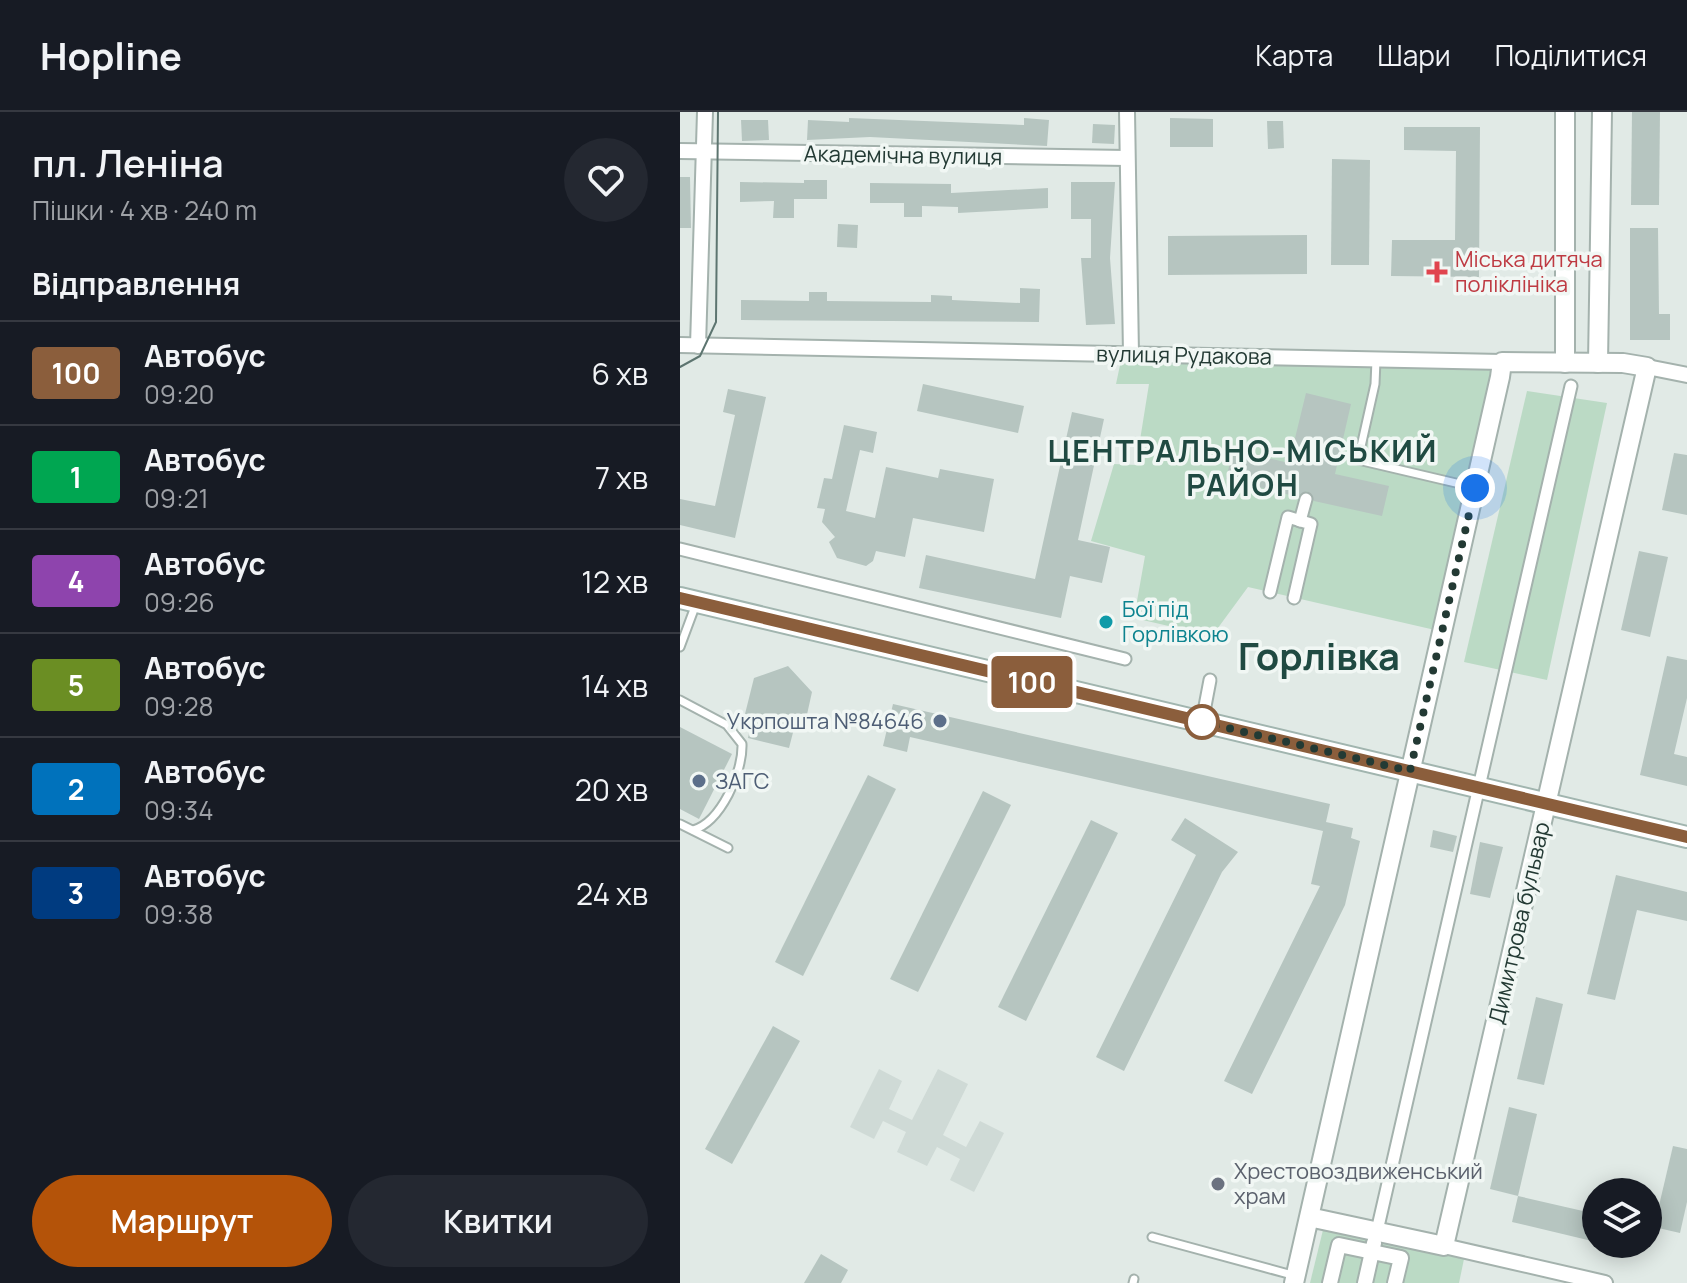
<!DOCTYPE html>
<html lang="uk">
<head>
<meta charset="utf-8">
<style>
	body { margin:0; font-family:Manrope,sans-serif; background:#242831; color:#f1f3f6; height:100vh; display:flex; flex-direction:column; font-size:30px; white-space:nowrap }
	* { box-sizing:border-box; margin:0 }
	p { font-size:26px; color:#9ea1a6 }
	.icon { flex:none; width:44px; height:44px; fill:none; stroke:currentColor; stroke-width:2; stroke-linecap:round; stroke-linejoin:round }
	.map { position:relative; flex:1; overflow:hidden }
	.drawer { display:flex; flex-direction:column; background:#171b24; width:680px }
	.drawer>* { flex:none }
	.badge { padding:0 16px; border-radius:6px; font-size:28px; line-height:52px }
	.fabs { position:absolute; left:902px; top:1066px; display:grid; gap:16px }
	.fabs a { display:grid; place-items:center; width:80px; height:80px; border-radius:50%; background:#171b24; box-shadow:0 4px 20px #0003; font-size:40px }
	.you { position:absolute; width:40px; height:40px; margin:-20px; border:6px solid #fff; border-radius:50%; background:#1a73e8; box-shadow:0 0 0 12px #1a73e833 }
	.map>.badge { position:absolute; translate:-50% -50%; box-shadow:0 0 0 4px #fff }
	h2 { padding:0 32px; font-size:30px; line-height:72px }
	.round { display:grid; place-items:center; flex:none; width:84px; height:84px; border-radius:42px; background:#242831 }
	.overview { display:flex; align-items:center; justify-content:space-between; height:136px; padding:0 32px }
	h1 { font-size:38px; font-weight:600; line-height:60px }
	.button { display:flex; gap:16px; margin-top:auto; padding:16px 32px }
	.button a { flex:1; height:92px; border-radius:48px; background:#b45309; color:#fff; font-size:32px; font-weight:600; line-height:92px; text-align:center }
	.button a+a { background:#242831; color:#f1f3f6 }
	ul { padding:0; list-style:none }
	li { display:flex; align-items:center; gap:24px; height:104px; padding:0 32px; border-top:2px solid #363941 }
	li div { flex:1 }
	li b { display:block; font-size:30px }
	li em { font-style:normal }
	li .badge { min-width:88px; font-weight:700; text-align:center }
	header { display:flex; align-items:center; gap:48px; box-sizing:border-box; height:112px; padding:0 40px; background:#171b24; border-bottom:2px solid #363941 }
	header strong { font-size:38px }
	nav { display:flex; gap:44px; margin-inline-start:auto; font-size:28px }
	main { display:flex; flex:1; min-height:0 }
	.map>svg:first-child { display:block }
	.built { fill:#cfdad6 }
	.green { fill:#bbdac5 }
	.building { fill:#b6c5c0 }
	.lines { fill:none; stroke-linecap:round; stroke-linejoin:round }
	.service-casing { stroke:#a4b2ad; stroke-width:11 }
	.pedestrian-casing { stroke:#a4b2ad; stroke-width:15 }
	.minor-casing { stroke:#a4b2ad; stroke-width:18 }
	.tertiary-casing { stroke:#a4b2ad; stroke-width:22 }
	.secondary-casing { stroke:#a1b5af; stroke-width:24 }
	.service { stroke:#fff; stroke-width:7 }
	.pedestrian { stroke:#fff; stroke-width:11 }
	.minor { stroke:#fff; stroke-width:14 }
	.tertiary { stroke:#fff; stroke-width:18 }
	.secondary { stroke:#fff; stroke-width:20 }
	.tram { stroke:#5d7570; stroke-width:2 }
	.line-casing { stroke:#fff; stroke-width:18 }
	.line { stroke:#8b5e3c; stroke-width:12 }
	.walk { stroke:#233a34; stroke-width:8; stroke-dasharray:0 14.4 }
	.health-dot { fill:#e0444e; stroke:#f1f7f4; stroke-width:3 }
	.culture-dot { fill:#0f9aa8; stroke:#f1f7f4; stroke-width:3 }
	.service-dot { fill:#5c6f8a; stroke:#f1f7f4; stroke-width:3 }
	.stop-dot { fill:#fff; stroke:#8b5e3c; stroke-width:4 }
	.worship-dot { fill:#6b7280; stroke:#f1f7f4; stroke-width:3 }
	.labels { text-anchor:middle; dominant-baseline:central; stroke-width:7; stroke-linejoin:round; paint-order:stroke }
	.street-label { font-size:22px; fill:#233a34; stroke:#f1f7f4 }
	.health-label { font-size:22px; fill:#be3a42; stroke:#f1f7f4; text-anchor:start }
	.culture-label { font-size:22px; fill:#0d838f; stroke:#f1f7f4; text-anchor:start }
	.service-label { font-size:22px; fill:#4e5e75; stroke:#f1f7f4; text-anchor:end }
	.worship-label { font-size:22px; fill:#5b616d; stroke:#f1f7f4; text-anchor:start }
	.district-label { font-size:30px; font-weight:bold; letter-spacing:2px; fill:#204a42; stroke:#f1f7f4 }
	.town-label { font-size:38px; font-weight:bold; fill:#204a42; stroke:#f1f7f4 }
</style>
</head>
<body>
<header>
<strong>Hopline</strong>
<nav><a>Карта</a><a>Шари</a><a>Поділитися</a></nav>
</header>
<main>
<section class="drawer">
<div class="overview"><div><h1>пл. Леніна</h1><p>Пішки · 4 хв · 240 m</p></div><a class="round"><svg class="icon" aria-label="heart" viewBox="0 0 24 24"><path d="M12 20l-8-8c-3-5 5-10 8-4 3-6 11-1 8 4z"/></svg></a></div>
<h2>Відправлення</h2>
<ul>
<li><span class="badge" style="background:#8b5e3c;color:#fff">100</span><div><b>Автобус</b><p>09:20</p></div><em>6 хв</em></li>
<li><span class="badge" style="background:#00a651;color:#fff">1</span><div><b>Автобус</b><p>09:21</p></div><em>7 хв</em></li>
<li><span class="badge" style="background:#8e44ad;color:#fff">4</span><div><b>Автобус</b><p>09:26</p></div><em>12 хв</em></li>
<li><span class="badge" style="background:#6b8e23;color:#fff">5</span><div><b>Автобус</b><p>09:28</p></div><em>14 хв</em></li>
<li><span class="badge" style="background:#0072bc;color:#fff">2</span><div><b>Автобус</b><p>09:34</p></div><em>20 хв</em></li>
<li><span class="badge" style="background:#003b80;color:#fff">3</span><div><b>Автобус</b><p>09:38</p></div><em>24 хв</em></li>
</ul>
<div class="button"><a>Маршрут</a><a>Квитки</a></div>
</section>
<div class="map">
<svg width="1007" height="1171" viewBox="0 0 1007 1171">
	<rect width="100%" height="100%" fill="#e1eae6"/>
	<polygon class="built" points="199,957 222,969 209,997 232,1008 258,957 288,972 263,1023 286,1035 300,1009 324,1021 294,1080 270,1068 280,1047 257,1035 247,1054 217,1040 226,1020 203,1009 194,1027 170,1015"/>
	<g class="green">
		<polygon points="443,239 818,246 755,518 568,475 532,524 454,506 465,444 411,429 434,352 456,353 469,272 436,272"/>
		<polygon points="847,279 927,291 867,568 784,550"/>
		<polygon points="643,1118 784,1147 779,1171 630,1171"/>
	</g>
	<g class="building">
		<polygon points="952,0 980,0 979,93 951,93"/>
		<polygon points="169,6 344,13 344,6 369,8 367,34 190,25 127,28 128,8 169,10"/>
		<polygon points="490,6 533,7 533,35 490,35"/>
		<polygon points="61,8 88,8 89,28 62,29"/>
		<polygon points="587,9 603,9 604,36 588,37"/>
		<polygon points="413,12 435,13 434,32 412,31"/>
		<polygon points="724,15 800,15 799,165 711,164 712,128 775,128 776,39 724,38"/>
		<polygon points="652,47 690,48 689,153 651,153"/>
		<polygon points="0,65 10,65 11,116 0,116"/>
		<polygon points="124,68 147,68 147,87 114,87 114,106 93,106 94,89 60,90 60,70 124,71"/>
		<polygon points="391,70 435,70 430,146 435,212 406,213 401,146 411,146 411,107 391,107"/>
		<polygon points="190,71 271,72 271,81 368,76 368,96 278,101 278,95 242,94 242,105 224,105 224,91 190,91"/>
		<polygon points="158,112 178,113 177,136 157,135"/>
		<polygon points="950,116 978,116 979,202 990,202 990,228 950,228"/>
		<polygon points="627,123 627,162 488,163 488,124"/>
		<polygon points="340,176 360,177 359,210 61,208 61,188 129,189 129,180 147,180 147,189 251,190 251,183 272,184 272,188 340,191"/>
		<polygon points="243,272 344,294 338,321 237,299"/>
		<polygon points="48,277 86,285 55,426 0,413 0,387 35,394 55,303 43,300"/>
		<polygon points="626,281 671,292 655,362 709,374 702,404 634,389 627,379 618,385 546,367 553,338 609,351"/>
		<polygon points="392,300 424,307 398,428 430,435 422,471 390,464 381,506 239,476 246,443 355,467"/>
		<polygon points="164,313 197,320 193,341 180,338 166,399 195,406 206,355 258,366 260,357 314,367 304,420 233,406 225,445 196,439 193,449 186,454 157,446 149,430 155,425 142,410 145,397 137,396 144,366 152,367"/>
		<polygon points="994,341 1007,343 1007,403 982,398"/>
		<polygon points="959,439 988,445 970,525 941,518"/>
		<polygon points="987,544 1007,548 1007,586 994,642 1007,645 1007,674 960,663"/>
		<polygon points="108,554 132,580 126,607 117,605 109,636 68,626 73,603 65,602 74,566"/>
		<polygon points="213,592 650,692 646,710 673,716 671,726 680,729 665,793 572,982 544,969 640,774 631,772 643,719 230,625 227,640 203,634"/>
		<polygon points="0,615 52,642 19,707 0,697"/>
		<polygon points="188,663 216,677 123,864 95,850"/>
		<polygon points="303,679 331,693 238,880 210,867"/>
		<polygon points="505,706 558,740 542,760 444,959 416,945 516,743 491,728"/>
		<polygon points="411,708 438,721 346,909 318,895"/>
		<polygon points="753,718 777,724 773,740 750,735"/>
		<polygon points="800,730 823,735 810,786 790,782"/>
		<polygon points="936,763 1007,780 1007,809 957,798 935,888 907,882"/>
		<polygon points="856,885 883,892 864,973 837,967"/>
		<polygon points="93,914 120,929 52,1052 25,1037"/>
		<polygon points="829,995 857,1002 838,1084 810,1077"/>
		<polygon points="993,1034 1007,1037 1007,1090 1000,1121 974,1115"/>
		<polygon points="838,1084 916,1102 916,1130 832,1110"/>
		<polygon points="141,1142 168,1158 161,1171 124,1171"/>
	</g>
	<g class="lines">
		<defs>
			<g id="service">
				<polyline points="696,248 695,272 678,348 793,375"/>
				<polyline points="0,535 16,492"/>
				<path d="M0,588L47,613L62,632C63,660 41,710 13,718"/>
				<polyline points="0,712 48,736"/>
				<polyline points="472,1125 616,1164"/>
				<polyline points="453,1171 454,1167"/>
			</g>
			<g id="pedestrian">
				<polyline points="620,409 626,387"/>
				<polyline points="0,437 445,547"/>
				<polyline points="590,480 608,405 631,412 614,486"/>
				<polyline points="522,610 530,568"/>
				<polyline points="697,1119 891,274"/>
			</g>
			<g id="minor">
				<polyline points="447,0 451,242"/>
				<polyline points="0,39 447,46"/>
				<polyline points="0,233 822,250"/>
				<polyline points="18,234 25,0"/>
				<polyline points="967,255 1007,263"/>
				<polyline points="764,1134 925,1171"/>
				<polyline points="650,1171 659,1133 721,1146 715,1171"/>
				<polyline points="685,1171 694,1131"/>
			</g>
			<g id="tertiary">
				<polyline points="885,0 885,251"/>
				<polyline points="918,251 922,0"/>
				<polyline points="614,1171 629,1105 820,265 822,250 943,251 967,255 764,1134 629,1105"/>
			</g>
			<polyline id="secondary" points="0,486 1007,725"/>
		</defs>
		<use href="#service" class="service-casing"/>
		<use href="#pedestrian" class="pedestrian-casing"/>
		<use href="#minor" class="minor-casing"/>
		<use href="#tertiary" class="tertiary-casing"/>
		<use href="#secondary" class="secondary-casing"/>
		<use href="#service" class="service"/>
		<use href="#pedestrian" class="pedestrian"/>
		<use href="#minor" class="minor"/>
		<use href="#tertiary" class="tertiary"/>
		<use href="#secondary" class="secondary"/>
		<polyline class="tram" points="0,255 20,244 36,210 38,0"/>
	</g>
	<g class="lines">
		<defs>
			<polyline id="line" points="0,486 1007,725"/>
		</defs>
		<use href="#line" class="line-casing"/>
		<use href="#line" class="line"/>
		<polyline class="walk" points="522,610 730,659 795,376"/>
	</g>
	<path class="health-dot" d="M753 148h8v8h8v8h-8v8h-8v-8h-8v-8h8z"/>
	<circle class="culture-dot" cx="426" cy="510" r="8"/>
	<g class="service-dot">
		<circle cx="260" cy="609" r="8"/>
		<circle cx="19" cy="669" r="8"/>
	</g>
	<circle class="stop-dot" cx="522" cy="610" r="16"/>
	<circle class="worship-dot" cx="538" cy="1072" r="8"/>
	<g class="labels">
		<g class="street-label">
			<text transform="translate(223 43) rotate(1)">Академічна вулиця</text>
			<text transform="translate(504 243) rotate(1)">вулиця Рудакова</text>
			<text transform="translate(839 811) rotate(-77)">Димитрова бульвар</text>
		</g>
		<g class="health-label">
			<text x="775" y="147">Міська дитяча<tspan x="775" dy="25">поліклініка</tspan></text>
		</g>
		<g class="culture-label">
			<text x="442" y="497">Бої під<tspan x="442" dy="25">Горлівкою</tspan></text>
		</g>
		<g class="service-label">
			<text x="244" y="609">Укрпошта №84646</text>
			<text x="35" y="669" text-anchor="start">ЗАГС</text>
		</g>
		<g class="worship-label">
			<text x="554" y="1059">Хрестовоздвиженський<tspan x="554" dy="25">храм</tspan></text>
		</g>
		<g class="district-label">
			<text x="563" y="338">ЦЕНТРАЛЬНО-МІСЬКИЙ<tspan x="563" dy="34">РАЙОН</tspan></text>
		</g>
		<g class="town-label">
			<text x="639" y="543">Горлівка</text>
		</g>
	</g>
</svg>
<div class="fabs">
<a><svg class="icon" aria-label="layers" viewBox="0 0 24 24"><path d="M12 4l9 5-9 5-9-5zM3 14l9 5 9-5"/></svg></a>
</div>
<div class="you" style="left:795px;top:376px"></div>
<b class="badge" style="left:352px;top:570px;background:#8b5e3c;color:#fff">100</b>
</div>
</main>
</body>
</html>
